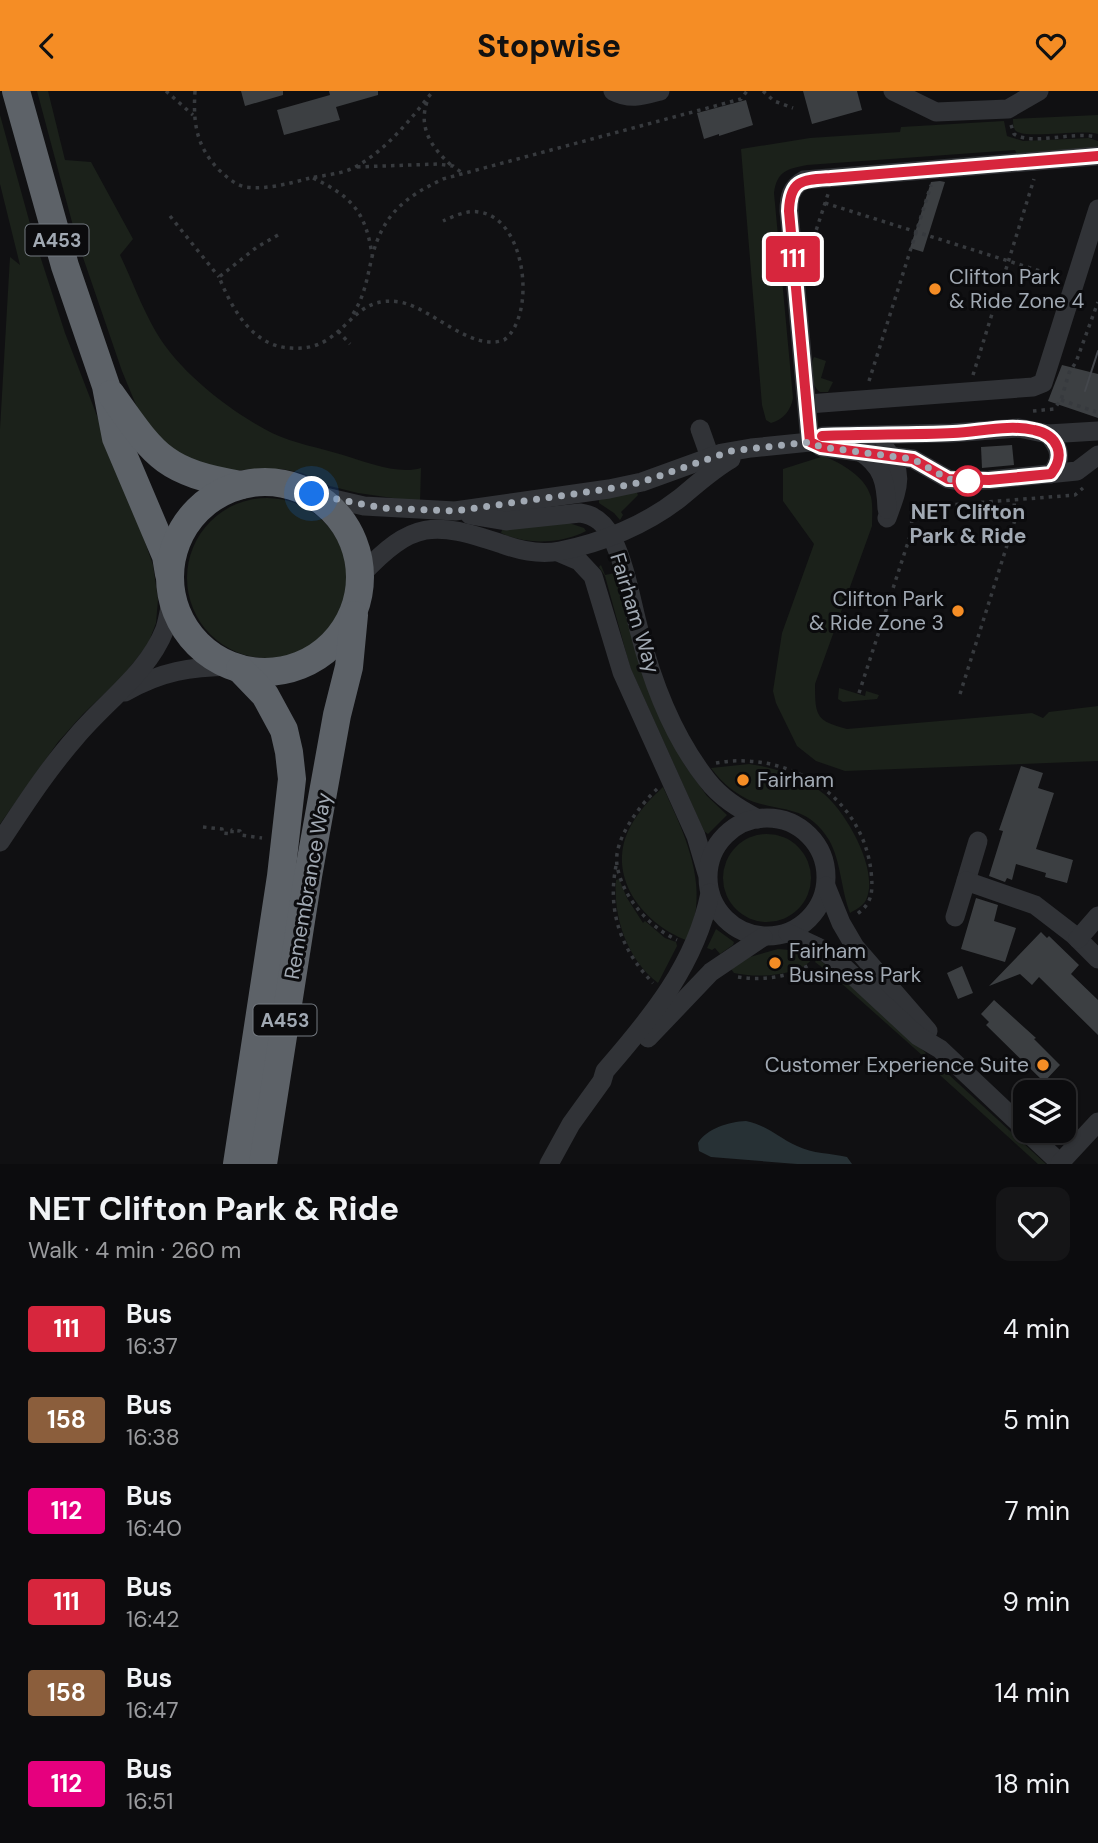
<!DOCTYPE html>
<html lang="en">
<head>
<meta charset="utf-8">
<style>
	body { margin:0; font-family:"DM Sans",sans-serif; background:#151517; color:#f1f3f6; height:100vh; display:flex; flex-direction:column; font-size:26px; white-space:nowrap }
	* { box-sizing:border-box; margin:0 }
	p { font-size:23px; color:#9a9b9e }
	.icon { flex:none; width:38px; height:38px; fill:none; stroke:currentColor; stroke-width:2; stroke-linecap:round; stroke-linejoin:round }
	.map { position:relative; height:1073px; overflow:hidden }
	.drawer { display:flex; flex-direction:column; background:#0c0c0e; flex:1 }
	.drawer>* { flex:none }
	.badge { padding:0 14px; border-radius:5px; font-size:24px; line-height:46px }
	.tools { position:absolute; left:1013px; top:989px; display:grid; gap:14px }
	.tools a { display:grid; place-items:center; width:63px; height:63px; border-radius:14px; background:#0c0c0e; box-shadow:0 2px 5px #0004,0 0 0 2px #2c2c2e; font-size:35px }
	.you { position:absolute; width:35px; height:35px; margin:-18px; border:5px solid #fff; border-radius:50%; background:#1a73e8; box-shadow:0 0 0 10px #1a73e833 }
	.map>.badge { position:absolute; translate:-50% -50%; box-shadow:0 0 0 4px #fff }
	.round { display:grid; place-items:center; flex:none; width:74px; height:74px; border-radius:14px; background:#151517 }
	.overview { display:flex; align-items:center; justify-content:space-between; height:119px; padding:0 28px }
	h1 { font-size:33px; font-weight:700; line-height:52px }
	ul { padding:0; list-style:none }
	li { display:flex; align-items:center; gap:21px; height:91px; padding:0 28px }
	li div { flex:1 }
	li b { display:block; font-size:26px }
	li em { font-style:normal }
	li .badge { min-width:77px; font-weight:700; text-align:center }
	header { display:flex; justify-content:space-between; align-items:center; height:91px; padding:0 28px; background:#f58d25; color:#111; font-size:32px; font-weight:700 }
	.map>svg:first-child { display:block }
	.green { fill:#1b211a }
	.water { fill:#273135 }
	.building { fill:#3c3f42 }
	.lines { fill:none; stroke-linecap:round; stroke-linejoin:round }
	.path { stroke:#373a3e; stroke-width:3.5; stroke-dasharray:3.5 5; stroke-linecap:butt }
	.minor { stroke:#313337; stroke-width:19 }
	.highway { stroke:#5d6268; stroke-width:28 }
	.tram { stroke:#44474c; stroke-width:2 }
	.line-casing { stroke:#fff; stroke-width:16 }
	.line { stroke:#d7263d; stroke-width:10 }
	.walk { stroke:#a1a9b3; stroke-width:7; stroke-dasharray:0 12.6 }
	.poi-dot { fill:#f58d25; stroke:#0b0b0d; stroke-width:2.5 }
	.stop-dot { fill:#fff; stroke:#d7263d; stroke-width:3.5 }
	.labels { text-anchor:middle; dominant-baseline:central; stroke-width:6; stroke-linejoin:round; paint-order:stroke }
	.shield { fill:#0b0b0d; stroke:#747a81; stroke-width:2 }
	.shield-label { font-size:19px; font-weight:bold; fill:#a1a9b3 }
	.poi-label { font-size:21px; fill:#a1a9b3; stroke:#0b0b0d; text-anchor:start }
	.stop-label { font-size:21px; font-weight:bold; fill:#a1a9b3; stroke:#0b0b0d }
	.street-label { font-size:21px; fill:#a1a9b3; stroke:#0b0b0d }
</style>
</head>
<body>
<header><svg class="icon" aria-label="back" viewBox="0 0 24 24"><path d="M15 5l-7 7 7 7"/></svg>Stopwise<svg class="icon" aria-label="heart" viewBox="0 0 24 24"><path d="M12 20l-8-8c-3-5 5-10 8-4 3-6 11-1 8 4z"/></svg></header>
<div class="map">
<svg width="1098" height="1073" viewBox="0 0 1098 1073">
	<rect width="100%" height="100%" fill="#101012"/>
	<g class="green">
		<path d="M37,0H48L65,69L91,71L133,148L120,164C132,189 142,217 156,241C179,281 231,321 272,342C293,352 320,357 343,364C366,371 398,384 421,377L420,411L358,402L330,395L302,382L282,378H253L233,380L213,378L172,361L141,326L122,280L76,146Z"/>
		<polygon points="0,24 32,140 65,242 138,431 153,474 158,509 156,532 148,553 123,585 83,623 58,651 0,733 0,338 10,166 20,174 0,93"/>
		<path d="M1098,24V43C1081,38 1022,49 1015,39C1013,36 1013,31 1013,28Z"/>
		<path d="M1004,30L1007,45L1023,50L1089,47L1098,50V59L1017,63L1015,59L807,74C787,78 777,80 774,102L793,307C791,319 783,329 771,332L766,329L762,314L741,58L810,47L900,41L901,36Z"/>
		<path d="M814,266L826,270L821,287L833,291L828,301H820C810,293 809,277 814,266Z"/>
		<path d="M824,365C842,373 865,385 871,406C873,415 872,426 872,435L815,593C815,625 816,630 847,638L1032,622L1043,627L1049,621L1098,615V670L845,680L816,670L797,655L776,612L773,600L782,542L814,453L783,410V378Z"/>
		<polygon points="636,400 638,404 621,421 623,424 620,429 614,422 599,412 599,409"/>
		<circle cx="267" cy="487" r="80"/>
		<path d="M569,432L584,437L586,440C562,453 525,454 501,442L502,439Z"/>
		<polygon points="601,474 605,484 615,482 642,581 684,673 707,705 727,724 708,743 704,740 630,576 605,485 599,476"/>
		<polygon points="839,597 865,605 866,600 879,604 877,608 843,611 838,608"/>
		<path d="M749,673C777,677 802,685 824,703C846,721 880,780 866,809C863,815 855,819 850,822C841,799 841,770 829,749C808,715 785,721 754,711C736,704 722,692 711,677Z"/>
		<path d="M663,696C680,733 701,776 696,817C695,828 690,839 686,849C647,834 611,793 625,748C632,727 648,710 663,696Z"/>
		<circle cx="767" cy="787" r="44"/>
		<path d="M619,788L627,807L643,832L645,830L665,847L676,851L677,855L658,892C627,868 613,826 616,789Z"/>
		<polygon points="716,838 734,851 733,854 720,863 715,857 712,859 707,857"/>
		<path d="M778,858L790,859L813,867C799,886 755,887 734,882L731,878L750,866Z"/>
		<polygon points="817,868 827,874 926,962 923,965 831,883 815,871"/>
		<polygon points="935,971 1046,1073 1038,1073 931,976"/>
	</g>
	<path class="water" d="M746,1030C769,1035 777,1046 797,1055C813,1063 830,1062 847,1066L852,1073H797L711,1066L699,1060L698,1052C707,1037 729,1031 746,1030Z"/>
	<g class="building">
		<polygon points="241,0 283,0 283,4 245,15"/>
		<polygon points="329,0 378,0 378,4 336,16 340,29 284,44 277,19 330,4"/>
		<polygon points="803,0 857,0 862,19 812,33"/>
		<polygon points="746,9 753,34 719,45 719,43 704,48 697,22"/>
		<polygon points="940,90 945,91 923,161 910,157 931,91"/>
		<polygon points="1062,274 1098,283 1098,327 1048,310"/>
		<polygon points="1012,354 1014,374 982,377 981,356"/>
		<polygon points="1021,675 1043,682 1038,697 1054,702 1036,758 1073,769 1067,792 1045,786 1046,782 1016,773 1012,789 1007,787 1005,791 989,785 1003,740 999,739"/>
		<polygon points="976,807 998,814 994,830 1016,837 1005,871 961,858"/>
		<polygon points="1041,841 1047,847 1049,845 1079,874 1071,883 1098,909 1098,944 1039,886 1032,894 1020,883 989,895"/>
		<polygon points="962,875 973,902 958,908 947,882"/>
		<polygon points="994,909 1036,947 1034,948 1060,974 1044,991 986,934 989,931 981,923"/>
	</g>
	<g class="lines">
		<g class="path">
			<polyline points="166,0 193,24"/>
			<path d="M195,0C193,32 196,55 219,79C227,86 235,94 246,96C266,99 291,92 310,87C325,84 343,83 357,75C387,58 412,27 433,0"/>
			<polyline points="763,0 774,10 793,17"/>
			<path d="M427,11C418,37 432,57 451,74"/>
			<path d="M1011,34L1014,43C1033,55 1072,40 1096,46"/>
			<polyline points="357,76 437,73 453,75 462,82"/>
			<path d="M313,87C351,105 366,121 372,164"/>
			<polyline points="825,112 1059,186"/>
			<polyline points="170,125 219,186"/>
			<path d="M278,144L257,156L219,186C232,218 253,256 291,257C304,258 315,256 327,249C353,232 362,205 400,211C432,217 471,261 504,249C537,224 526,127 479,121C467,119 454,125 443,130"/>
			<polyline points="811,155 828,103"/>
			<path d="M353,223C365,204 367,187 372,166C383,123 405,106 443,88L741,8L747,0"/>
			<polyline points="338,240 350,253"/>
			<polyline points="973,284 1034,88"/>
			<polyline points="869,290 931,94"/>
			<polyline points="1061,309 1096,321"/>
			<polyline points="1033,320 1054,318 1061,309 1069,282 1076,271 1098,211"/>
			<polyline points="859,602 912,439 911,417 1075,404 1083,397"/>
			<polyline points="960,603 1015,429 1014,409"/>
			<path d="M716,672C788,659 862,705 871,780C873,799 873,812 857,823"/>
			<path d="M657,698C640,714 613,749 617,774C622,806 649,836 677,849"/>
			<polyline points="203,736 222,738 222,742 232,743 232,739 240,740 241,744 262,747"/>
			<path d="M616,775C607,820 621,859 653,892"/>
			<path d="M738,886C763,890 789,886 811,873"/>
		</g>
		<g class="minor">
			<path d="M613,0C630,9 642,5 660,0"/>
			<polyline points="893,0 936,21 1008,18 1039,0"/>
			<polyline points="808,313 1033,296 1043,292 1098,118"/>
			<polyline points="700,338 710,366"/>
			<path d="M1048,343C1060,357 1063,368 1051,383"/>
			<path d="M810,351L789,120C789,106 791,96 804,89L1098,65"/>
			<polyline points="821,356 913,368 948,388 958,390 989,389 1077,380 1098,364"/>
			<path d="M885,357C906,382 897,399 887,427"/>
			<path d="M859,360C883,375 886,391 887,418"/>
			<polyline points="312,403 364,415 455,420 609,398 642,391 722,362 751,357 810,351 823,345 952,342 1019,337 1048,343 1098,340"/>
			<path d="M470,424L506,430L580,422C596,424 605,433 612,447C626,475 631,509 639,539C652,591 674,647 707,689C721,707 738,717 758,728"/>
			<polyline points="558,461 579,470 593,485 622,581 696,745 707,782"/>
			<path d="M361,484C413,429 433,430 502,453C521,460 540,464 560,460C602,452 647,433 680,407C697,393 712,379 731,368"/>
			<path d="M125,601C162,580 190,576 231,575"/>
			<circle cx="767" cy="786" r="59"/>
			<path d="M0,751C24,715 47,679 76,646C105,611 148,582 165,538C168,528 170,516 172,506"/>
			<polyline points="966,790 978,750"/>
			<polyline points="826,795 841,832 855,856 928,940"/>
			<polyline points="955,826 966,790 1035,814 1074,844 1098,868"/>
			<polyline points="788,842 818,856 836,869 918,945 940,958 1026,1039"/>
			<polyline points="1078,848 1098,825"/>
			<polyline points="648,947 711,881 763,846"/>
			<polyline points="1026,1040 1061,1073"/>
			<polyline points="1060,1072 1098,1031"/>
			<path d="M549,1073L571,1033L602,990L605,980C651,927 696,873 710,802"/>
		</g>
		<g class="highway">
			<polyline points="16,0 65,175 106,295 116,347 166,465 169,483"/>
			<path d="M111,303C155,365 163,381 241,394"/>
			<circle cx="265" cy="486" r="95"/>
			<polyline points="237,1073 281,785 292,688 289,661 284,639 265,604 240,578"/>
			<polyline points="263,1073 308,785 337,624 349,576 354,524"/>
		</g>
		<polyline class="tram" points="1085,300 1098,260"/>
	</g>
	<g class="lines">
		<defs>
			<path id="line" d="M822,345C866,343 910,344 953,342C979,341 1009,333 1034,339C1058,344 1066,364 1051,383L989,389L948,388L913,368L821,356L810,351L789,120C790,88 803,89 831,87L1098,65"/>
		</defs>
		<use href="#line" class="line-casing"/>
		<use href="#line" class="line"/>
		<polyline class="walk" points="312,403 382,417 455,420 608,398 642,391 731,360 810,351 821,356 913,368 948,388 974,390 968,390"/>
	</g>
	<g class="poi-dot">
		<circle cx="935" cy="198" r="7"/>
		<circle cx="958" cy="520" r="7"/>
		<circle cx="743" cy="689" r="7"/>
		<circle cx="775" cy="872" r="7"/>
		<circle cx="1043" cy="974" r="7"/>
	</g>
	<circle class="stop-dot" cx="968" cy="390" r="14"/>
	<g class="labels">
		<g class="shield">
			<rect x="25.5" y="133.5" width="63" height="31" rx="5"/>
			<rect x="253.5" y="913.5" width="63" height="31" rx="5"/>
		</g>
		<g class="shield-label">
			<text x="57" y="149">A453</text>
			<text x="285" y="929">A453</text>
		</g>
		<g class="poi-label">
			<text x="949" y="186">Clifton Park<tspan x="949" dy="24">&amp; Ride Zone 4</tspan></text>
			<text x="944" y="508" text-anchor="end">Clifton Park<tspan x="944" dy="24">&amp; Ride Zone 3</tspan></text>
			<text x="757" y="689">Fairham</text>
			<text x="789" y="860">Fairham<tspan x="789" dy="24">Business Park</tspan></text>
			<text x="1029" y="974" text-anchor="end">Customer Experience Suite</text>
		</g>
		<g class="stop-label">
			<text x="968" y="421">NET Clifton<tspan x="968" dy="24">Park &amp; Ride</tspan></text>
		</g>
		<g class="street-label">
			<text transform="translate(635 522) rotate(73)">Fairham Way</text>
			<text transform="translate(308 795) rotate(-80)">Remembrance Way</text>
		</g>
	</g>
</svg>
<div class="tools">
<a><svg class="icon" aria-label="layers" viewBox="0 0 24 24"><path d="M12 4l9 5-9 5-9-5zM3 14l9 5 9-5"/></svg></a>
</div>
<div class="you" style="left:312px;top:403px"></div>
<b class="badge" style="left:793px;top:168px;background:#d7263d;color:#fff">111</b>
</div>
<section class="drawer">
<div class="overview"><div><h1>NET Clifton Park &amp; Ride</h1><p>Walk · 4 min · 260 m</p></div><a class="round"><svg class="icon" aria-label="heart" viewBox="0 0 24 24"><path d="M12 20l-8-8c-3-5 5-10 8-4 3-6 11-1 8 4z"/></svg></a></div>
<ul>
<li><span class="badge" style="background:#d7263d;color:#fff">111</span><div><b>Bus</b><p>16:37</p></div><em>4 min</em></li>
<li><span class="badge" style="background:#8b5e3c;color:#fff">158</span><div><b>Bus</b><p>16:38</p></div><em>5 min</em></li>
<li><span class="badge" style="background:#e6007e;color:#fff">112</span><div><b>Bus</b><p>16:40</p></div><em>7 min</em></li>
<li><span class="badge" style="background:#d7263d;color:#fff">111</span><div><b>Bus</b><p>16:42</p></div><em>9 min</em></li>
<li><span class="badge" style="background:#8b5e3c;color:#fff">158</span><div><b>Bus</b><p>16:47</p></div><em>14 min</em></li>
<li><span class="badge" style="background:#e6007e;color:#fff">112</span><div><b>Bus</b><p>16:51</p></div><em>18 min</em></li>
</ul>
</section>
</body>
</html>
